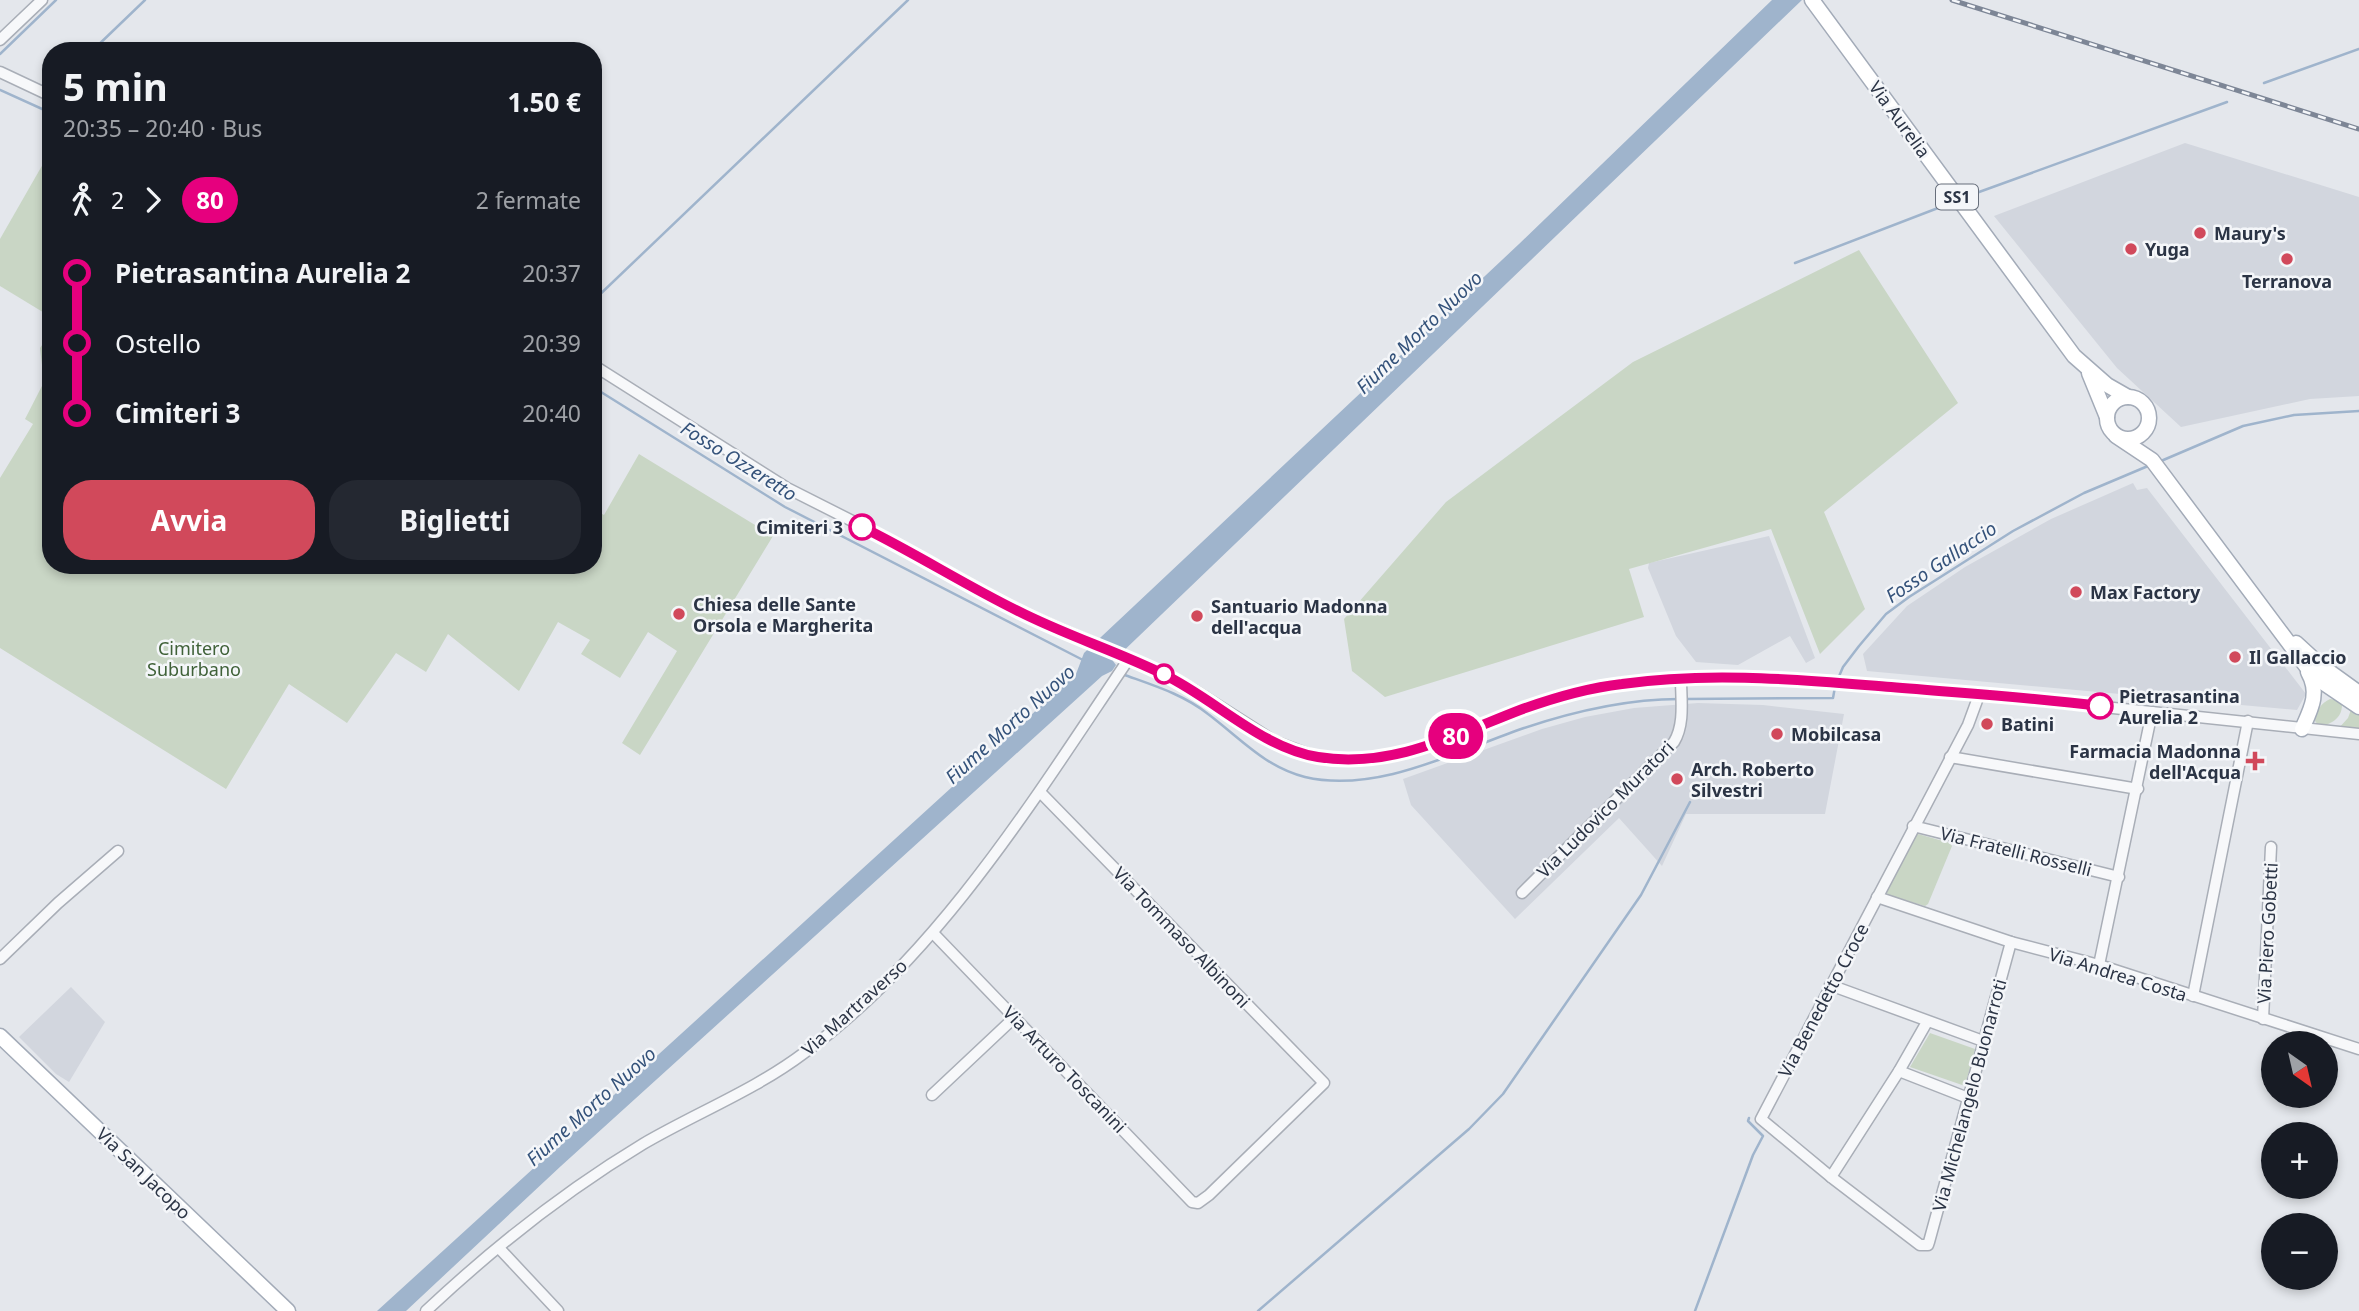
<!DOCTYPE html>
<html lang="it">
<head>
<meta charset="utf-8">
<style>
	body { margin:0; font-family:"Noto Sans",sans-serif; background:#242831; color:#f1f3f6; height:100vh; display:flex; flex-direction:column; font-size:26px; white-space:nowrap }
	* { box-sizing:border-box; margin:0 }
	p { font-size:23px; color:#9ea1a6 }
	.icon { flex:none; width:38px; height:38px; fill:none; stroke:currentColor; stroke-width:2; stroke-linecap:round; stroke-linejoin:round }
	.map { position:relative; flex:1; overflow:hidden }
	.drawer { position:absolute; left:42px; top:42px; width:560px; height:532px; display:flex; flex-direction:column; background:#171b24; border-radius:28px; box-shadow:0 4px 10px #0003 }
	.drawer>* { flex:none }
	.badge { padding:0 14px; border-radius:23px; font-size:24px; line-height:46px }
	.needle { width:46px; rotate:146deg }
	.buttons { position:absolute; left:2261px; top:1031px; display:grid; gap:14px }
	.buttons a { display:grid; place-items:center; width:77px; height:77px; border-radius:50%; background:#171b24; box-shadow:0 4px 10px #0003; font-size:35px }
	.map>.badge { position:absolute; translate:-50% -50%; box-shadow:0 0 0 4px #fff }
	.legs { display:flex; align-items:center; gap:10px; height:77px; padding:0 21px; font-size:23px }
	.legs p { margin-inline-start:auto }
	.head { display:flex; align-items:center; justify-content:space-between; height:119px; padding:0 21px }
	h1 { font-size:38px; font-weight:700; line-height:52px }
	.primary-button { display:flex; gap:14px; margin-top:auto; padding:14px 21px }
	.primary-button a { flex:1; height:80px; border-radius:28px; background:#d1495b; color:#fff; font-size:28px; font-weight:700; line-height:80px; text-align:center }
	.primary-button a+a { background:#242831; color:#f1f3f6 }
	ul { padding:0 21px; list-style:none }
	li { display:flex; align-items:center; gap:24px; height:70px; font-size:26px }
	li i { display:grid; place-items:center; width:10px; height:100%; margin:0 9px; background:currentColor }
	li i::after { content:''; width:18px; height:18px; margin:-9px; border:5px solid; border-radius:50%; background:#171b24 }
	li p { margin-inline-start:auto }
	li:first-child i { background:linear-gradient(#0000 50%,currentColor 0) }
	li:last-child i { background:linear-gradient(currentColor 50%,#0000 0) }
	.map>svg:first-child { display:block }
	.built { fill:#d2d6de }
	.green { fill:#c9d6c5 }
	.water { fill:#9fb4cc }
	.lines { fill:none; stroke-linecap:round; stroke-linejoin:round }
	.stream { stroke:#9fb4cc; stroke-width:2.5 }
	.minor-casing { stroke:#a9aeb7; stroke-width:13 }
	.major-casing { stroke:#a3abb8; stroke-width:17 }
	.minor { stroke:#f7f8fa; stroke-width:10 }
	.major { stroke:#fff; stroke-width:14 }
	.rail-casing { stroke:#7d8696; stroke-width:5 }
	.rail { stroke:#f4f6f9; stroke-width:2.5; stroke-dasharray:8; stroke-linecap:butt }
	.line-1-casing { stroke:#fff; stroke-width:16 }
	.line-1 { stroke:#e6007e; stroke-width:10 }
	.poi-dot { fill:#d1495b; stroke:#f4f6f9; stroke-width:2.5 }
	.stop-1-dot { fill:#fff; stroke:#e6007e; stroke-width:3.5 }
	.labels { text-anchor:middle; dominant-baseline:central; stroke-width:5; stroke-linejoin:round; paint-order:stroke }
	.shield { fill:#f4f6f9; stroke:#676e7b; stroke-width:2 }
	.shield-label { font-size:16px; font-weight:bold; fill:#2b3445 }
	.street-label { font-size:18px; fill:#2b3445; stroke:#f4f6f9 }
	.poi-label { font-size:18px; font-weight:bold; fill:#2b3445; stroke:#f4f6f9; text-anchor:start }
	.stop-label { font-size:18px; font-weight:bold; fill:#2b3445; stroke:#f4f6f9; text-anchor:end }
	.park-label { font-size:18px; fill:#3f6138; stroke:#f4f6f9 }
	.water-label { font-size:19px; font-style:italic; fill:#34527a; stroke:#f4f6f9 }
</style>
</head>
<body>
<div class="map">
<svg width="2359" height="1311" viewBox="0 0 2359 1311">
	<rect width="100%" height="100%" fill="#e4e7ec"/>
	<g class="built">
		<polygon points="2185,143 2359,197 2359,396 2310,399 2181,427 2117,368 1994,216"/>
		<polygon points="2133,483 2137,490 2147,488 2306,694 2297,710 1867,671 1863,654 1907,606 1965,567 2051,519"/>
		<polygon points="1769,536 1815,658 1806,663 1790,636 1738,665 1696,662 1676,636 1648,568 1649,563"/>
		<polygon points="1698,703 1763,705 1844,714 1825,814 1686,814 1662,866 1619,818 1515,919 1411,805 1403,779 1542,729 1585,717 1634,708"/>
		<polygon points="71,987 105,1022 69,1082 56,1074 19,1037"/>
	</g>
	<g class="green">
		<polygon points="51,150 51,317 0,286 0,239"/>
		<polygon points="1859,250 1958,403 1824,512 1865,609 1820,654 1771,529 1629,569 1644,617 1385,697 1352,671 1344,619 1446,502 1633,362"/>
		<polygon points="51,332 51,565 593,565 593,509 604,515 639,454 773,536 640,755 622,743 677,651 648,632 620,678 581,654 590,640 558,622 519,691 448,634 426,672 396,653 347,723 289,684 226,789 0,648 0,478 33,424 25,419 44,382 40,348"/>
		<path d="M2330,699L2338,700L2342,705C2342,718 2331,725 2319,726L2315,721C2316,711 2321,703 2330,699Z"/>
		<polygon points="2352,707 2359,711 2359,731 2338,729 2348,718"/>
		<polygon points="1918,834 1950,843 1952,846 1928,904 1925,906 1888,895 1886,891 1914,836"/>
		<polygon points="1930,1033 1975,1049 1965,1086 1910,1067"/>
	</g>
	<polygon class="water" points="1772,0 1802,0 1113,661 1116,665 1112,671 1102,676 561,1166 406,1311 377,1311 1076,674 1084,653 1519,244"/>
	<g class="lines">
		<g class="stream">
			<polyline points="92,51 145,0"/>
			<polyline points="0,54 56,0"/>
			<polyline points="2264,83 2359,49"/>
			<polyline points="0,90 51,113"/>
			<polyline points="1968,196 2227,102"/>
			<polyline points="1795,263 1951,203"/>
			<polyline points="593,301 908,0"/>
			<polyline points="593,387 785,507 1083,660"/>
			<polyline points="2161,461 2243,426 2294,415 2359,411"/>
			<path d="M1122,674C1152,685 1183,694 1208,714C1240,738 1265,767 1305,777C1377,794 1457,751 1524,728C1575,711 1626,699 1679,699"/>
			<polyline points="1837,681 1843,667 1859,646 1886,614 1909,597 2013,531 2084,493 2148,466"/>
			<polyline points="1686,699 1833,698 1835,687"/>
			<polyline points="1258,1311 1469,1129 1503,1094 1641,895 1690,802"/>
			<polyline points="1695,1311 1753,1155 1763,1136 1748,1121 1749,1118"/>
		</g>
		<defs>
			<g id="minor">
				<polyline points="0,40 42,0"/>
				<polyline points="0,72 51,96"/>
				<polyline points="593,365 787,488 882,536 1016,610 1161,672 1194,690 1274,741 1314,756 1346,760 1391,756 1431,745 1525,708 1588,689 1647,681 1725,678 1796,679 2019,698 2359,734"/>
				<polyline points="1979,695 1968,725 1761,1119 1831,1177 1920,1245 1928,1245 1929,1242 2011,942"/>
				<polyline points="1950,757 2138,789"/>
				<polyline points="1913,826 2119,877"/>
				<path d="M1522,893L1674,742C1685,724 1681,699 1681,679"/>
				<polyline points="1877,897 2011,942 2099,965 2359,1049"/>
				<polyline points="933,933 1192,1202 1198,1203 1209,1195 1324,1083 1040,792"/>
				<polyline points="0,959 58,903 118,851"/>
				<polyline points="2099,965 2152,712"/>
				<polyline points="1830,985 1983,1041"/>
				<polyline points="2193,996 2248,721"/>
				<polyline points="2263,1019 2271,847"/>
				<polyline points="1899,1071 1968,1098"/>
				<polyline points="932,1095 1015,1017"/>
				<polyline points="1831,1177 1899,1071 1927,1022"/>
				<polyline points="499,1248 558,1311"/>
				<path d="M426,1311C492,1249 565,1191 643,1144C696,1113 755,1090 804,1053C939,955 1036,796 1128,660"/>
			</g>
			<g id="major">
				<polyline points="1812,0 2074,356 2107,385 2128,397"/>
				<polyline points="2089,373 2107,417"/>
				<circle cx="2128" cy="418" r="21"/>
				<polyline points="2116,436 2152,460 2309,670 2325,684 2359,707"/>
				<polyline points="2296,643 2320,665 2359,693"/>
				<path d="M2302,729C2311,709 2320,693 2308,672"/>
				<polyline points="0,1036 288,1311"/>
			</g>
		</defs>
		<use href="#minor" class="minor-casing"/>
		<use href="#major" class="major-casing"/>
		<use href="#minor" class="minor"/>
		<use href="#major" class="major"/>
		<defs>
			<polyline id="rail" points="1952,0 2359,129"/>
		</defs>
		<use href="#rail" class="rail-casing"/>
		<use href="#rail" class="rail"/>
	</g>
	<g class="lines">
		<defs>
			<path id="line-1" d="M862,527C915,553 965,585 1018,611C1065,635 1116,651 1163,674C1215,699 1260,747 1318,757C1391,769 1455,735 1520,710C1553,698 1587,688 1622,684C1711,671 1801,680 1891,687C1960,693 2030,697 2100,706"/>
		</defs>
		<use href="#line-1" class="line-1-casing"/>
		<use href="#line-1" class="line-1"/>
	</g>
	<g class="poi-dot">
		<circle cx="2200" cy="233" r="7"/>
		<circle cx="2131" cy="249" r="7"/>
		<circle cx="2287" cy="259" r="7"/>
		<circle cx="2076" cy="592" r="7"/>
		<circle cx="679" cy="614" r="7"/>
		<circle cx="1197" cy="616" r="7"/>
		<circle cx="2235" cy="657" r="7"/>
		<circle cx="1987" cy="724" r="7"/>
		<circle cx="1777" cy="734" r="7"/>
		<path d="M2251.5 750.5h7v7h7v7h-7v7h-7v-7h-7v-7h7z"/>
		<circle cx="1677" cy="779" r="7"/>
	</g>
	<g class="stop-1-dot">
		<circle cx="862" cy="527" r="12"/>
		<circle cx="1164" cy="674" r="9"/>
		<circle cx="2100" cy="706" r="12"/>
	</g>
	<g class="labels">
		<rect class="shield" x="1936" y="184.5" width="42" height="25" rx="5"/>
		<g class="shield-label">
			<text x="1957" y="197">SS1</text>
		</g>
		<g class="street-label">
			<text transform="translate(1900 119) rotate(54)">Via Aurelia</text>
			<text transform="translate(1605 809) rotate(-45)">Via Ludovico Muratori</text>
			<text transform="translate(2016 851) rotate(14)">Via Fratelli Rosselli</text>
			<text transform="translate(2267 933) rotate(-87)">Via Piero Gobetti</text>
			<text transform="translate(1182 937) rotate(46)">Via Tommaso Albinoni</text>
			<text transform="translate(2118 974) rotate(17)">Via Andrea Costa</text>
			<text transform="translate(1823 1000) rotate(-62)">Via Benedetto Croce</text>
			<text transform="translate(854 1007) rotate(-42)">Via Martraverso</text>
			<text transform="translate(1065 1069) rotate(46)">Via Arturo Toscanini</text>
			<text transform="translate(1969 1095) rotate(-75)">Via Michelangelo Buonarroti</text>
			<text transform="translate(144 1173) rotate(44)">Via San Jacopo</text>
		</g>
		<g class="poi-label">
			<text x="2214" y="233">Maury's</text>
			<text x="2145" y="249">Yuga</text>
			<text x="2287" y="281" text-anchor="middle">Terranova</text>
			<text x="2090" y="592">Max Factory</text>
			<text x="693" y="604">Chiesa delle Sante<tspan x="693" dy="21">Orsola e Margherita</tspan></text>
			<text x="1211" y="606">Santuario Madonna<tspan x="1211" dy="21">dell'acqua</tspan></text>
			<text x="2249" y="657">Il Gallaccio</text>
			<text x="2001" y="724">Batini</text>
			<text x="1791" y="734">Mobilcasa</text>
			<text x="2241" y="751" text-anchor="end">Farmacia Madonna<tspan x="2241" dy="21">dell'Acqua</tspan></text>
			<text x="1691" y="769">Arch. Roberto<tspan x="1691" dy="21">Silvestri</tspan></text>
		</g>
		<g class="stop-label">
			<text x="843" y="527">Cimiteri 3</text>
			<text x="2119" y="696" text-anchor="start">Pietrasantina<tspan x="2119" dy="21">Aurelia 2</tspan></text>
		</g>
		<g class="park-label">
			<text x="194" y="648">Cimitero<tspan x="194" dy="21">Suburbano</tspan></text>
		</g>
		<g class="water-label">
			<text transform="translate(1419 332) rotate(-44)">Fiume Morto Nuovo</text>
			<text transform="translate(739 461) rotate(32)">Fosso Ozzeretto</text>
			<text transform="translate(1941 562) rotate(-34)">Fosso Gallaccio</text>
			<text transform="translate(1010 724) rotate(-42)">Fiume Morto Nuovo</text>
			<text transform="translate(591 1106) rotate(-42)">Fiume Morto Nuovo</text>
		</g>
	</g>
</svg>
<div class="buttons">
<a><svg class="needle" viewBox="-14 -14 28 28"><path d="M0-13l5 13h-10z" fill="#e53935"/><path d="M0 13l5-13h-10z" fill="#9ea1a6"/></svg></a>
<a>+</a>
<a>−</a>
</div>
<b class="badge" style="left:1456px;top:736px;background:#e6007e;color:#fff">80</b>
<section class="drawer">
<div class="head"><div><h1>5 min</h1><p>20:35 – 20:40 · Bus</p></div><b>1.50 €</b></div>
<div class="legs"><svg class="icon" aria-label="walk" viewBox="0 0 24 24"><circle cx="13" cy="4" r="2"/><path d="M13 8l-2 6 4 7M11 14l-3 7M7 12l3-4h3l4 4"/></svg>2<svg class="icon" aria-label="forward" viewBox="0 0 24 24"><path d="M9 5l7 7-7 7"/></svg><b class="badge" style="background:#e6007e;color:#fff">80</b><p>2 fermate</p></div>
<ul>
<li><i style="color:#e6007e"></i><b>Pietrasantina Aurelia 2</b><p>20:37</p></li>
<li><i style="color:#e6007e"></i><span>Ostello</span><p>20:39</p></li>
<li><i style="color:#e6007e"></i><b>Cimiteri 3</b><p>20:40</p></li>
</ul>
<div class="primary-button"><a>Avvia</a><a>Biglietti</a></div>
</section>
</div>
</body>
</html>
